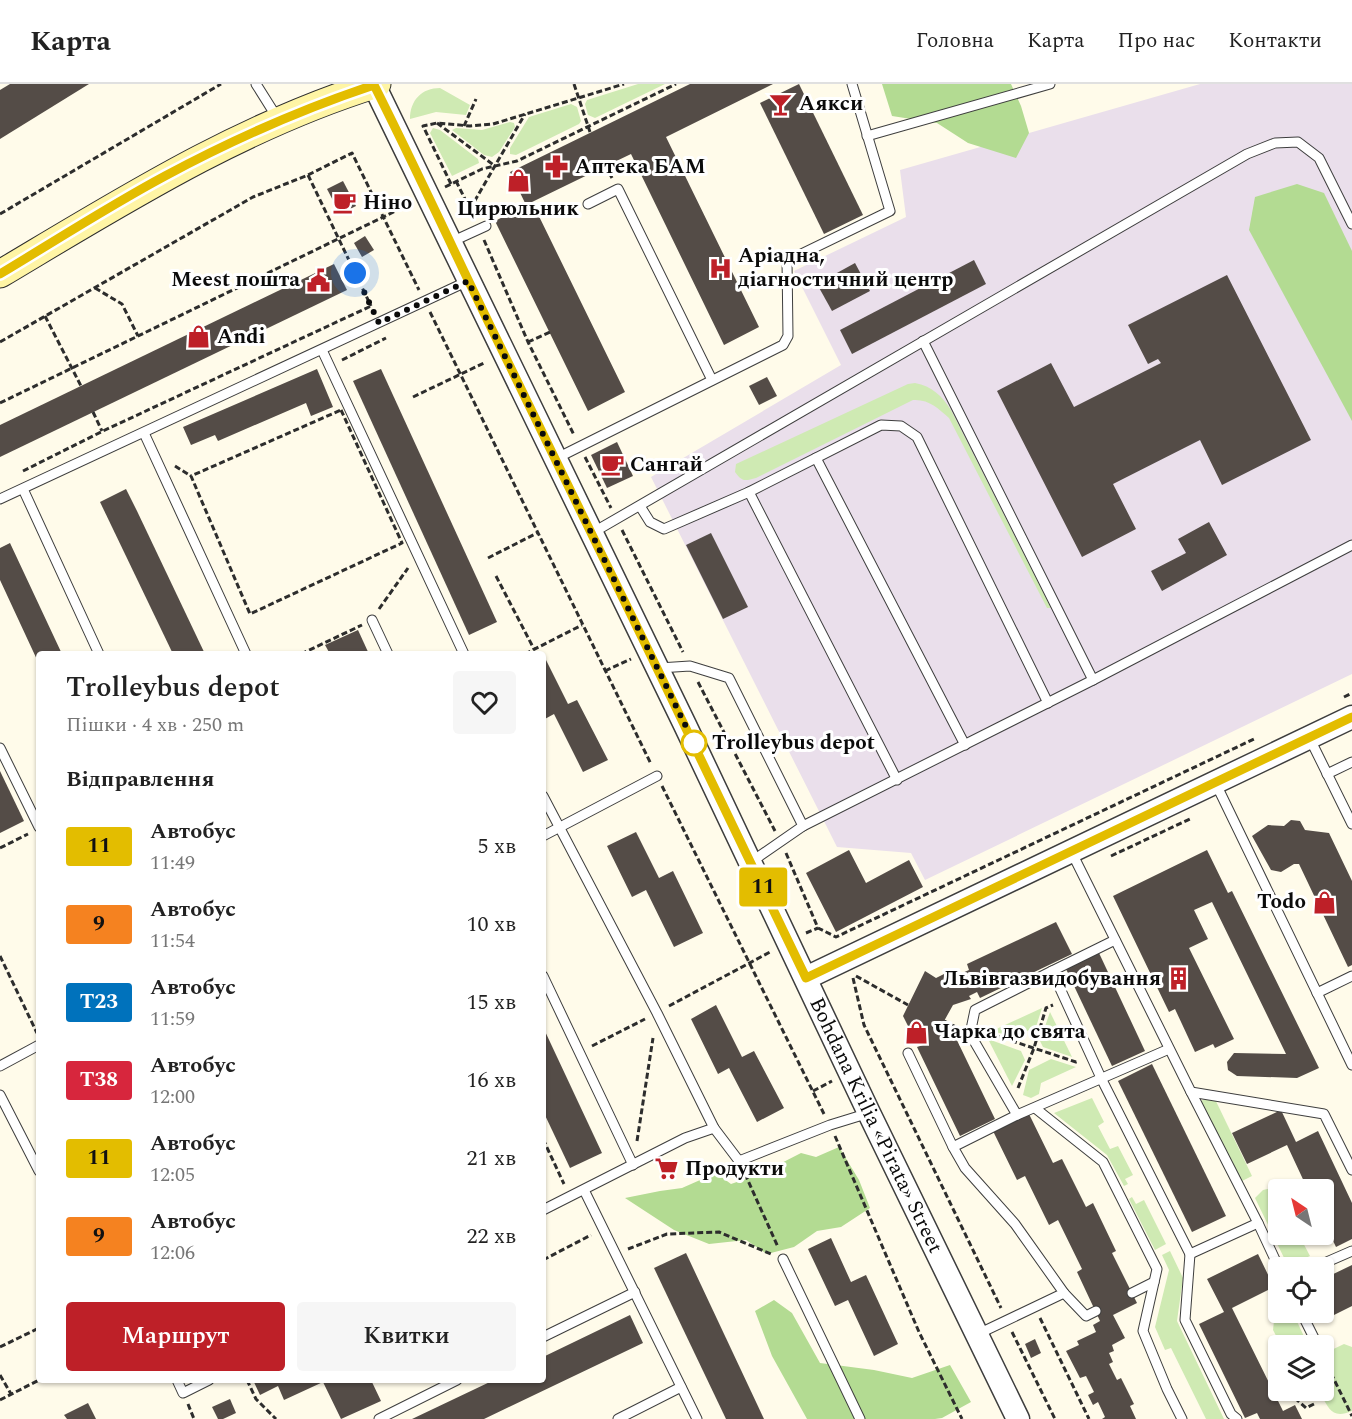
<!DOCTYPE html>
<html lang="uk">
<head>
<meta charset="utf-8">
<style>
	body { margin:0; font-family:Spectral,serif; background:#f6f6f6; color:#222; height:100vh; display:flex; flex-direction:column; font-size:22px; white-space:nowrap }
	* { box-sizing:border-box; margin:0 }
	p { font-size:20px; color:#767676 }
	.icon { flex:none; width:33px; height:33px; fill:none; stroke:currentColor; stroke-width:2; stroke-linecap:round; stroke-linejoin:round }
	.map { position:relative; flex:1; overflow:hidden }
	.drawer { position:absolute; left:36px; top:567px; width:510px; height:732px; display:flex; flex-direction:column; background:#fff; border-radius:6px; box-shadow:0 2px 4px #0004 }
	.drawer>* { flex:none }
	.badge { padding:0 12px; border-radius:4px; font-size:21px; line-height:39px }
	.needle { width:39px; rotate:325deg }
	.buttons { position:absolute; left:1268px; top:1095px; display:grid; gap:12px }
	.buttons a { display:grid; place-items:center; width:66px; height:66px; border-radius:6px; background:#fff; box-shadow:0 2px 4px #0004; font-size:30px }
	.you { position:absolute; width:30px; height:30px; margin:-15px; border:4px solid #fff; border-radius:50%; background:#1a73e8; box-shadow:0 0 0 9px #1a73e833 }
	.map>.badge { position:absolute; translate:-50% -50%; box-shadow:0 0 0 3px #fff }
	h2 { padding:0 30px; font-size:22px; line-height:54px }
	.round { display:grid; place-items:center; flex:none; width:63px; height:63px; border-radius:6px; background:#f6f6f6 }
	.headline { display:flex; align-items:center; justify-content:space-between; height:102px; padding:0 30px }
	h1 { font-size:28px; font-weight:600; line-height:45px }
	.primary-button { display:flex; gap:12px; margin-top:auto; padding:12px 30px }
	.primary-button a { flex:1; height:69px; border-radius:6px; background:#be2028; color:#fff; font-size:24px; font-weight:600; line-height:69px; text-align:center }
	.primary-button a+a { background:#f6f6f6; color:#222 }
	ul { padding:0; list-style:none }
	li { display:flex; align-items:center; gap:18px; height:78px; padding:0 30px }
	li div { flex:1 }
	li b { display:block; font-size:22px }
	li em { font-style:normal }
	li .badge { min-width:66px; font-weight:700; text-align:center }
	header { display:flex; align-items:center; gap:36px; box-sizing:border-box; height:84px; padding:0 30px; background:#fff; border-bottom:2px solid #e0e0e0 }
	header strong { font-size:28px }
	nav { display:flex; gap:33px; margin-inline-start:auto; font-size:21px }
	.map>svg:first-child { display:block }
	.industrial { fill:#eadfeb }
	.green { fill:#cfeab3 }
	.forest { fill:#b3db92 }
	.building { fill:#544c47 }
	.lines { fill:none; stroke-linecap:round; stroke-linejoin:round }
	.service-casing { stroke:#3e3e3e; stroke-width:11 }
	.tertiary-casing { stroke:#3e3e3e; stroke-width:25 }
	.secondary-casing { stroke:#2d2d2d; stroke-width:29 }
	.path { stroke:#2d2d2d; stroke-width:3; stroke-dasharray:6 3; stroke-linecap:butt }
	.service { stroke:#fff; stroke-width:9 }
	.tertiary { stroke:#fff; stroke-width:22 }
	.secondary { stroke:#fff5a5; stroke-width:27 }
	.line-casing { stroke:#fff; stroke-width:14 }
	.line { stroke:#e3bd00; stroke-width:9 }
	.walk { stroke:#0b0b0b; stroke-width:6; stroke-dasharray:0 10.8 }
	.stop-dot { fill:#fff; stroke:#e3bd00; stroke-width:3 }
	.labels { text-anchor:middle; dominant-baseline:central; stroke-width:6; stroke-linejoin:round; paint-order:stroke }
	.poi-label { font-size:21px; font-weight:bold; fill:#0b0b0b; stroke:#fff; text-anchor:start }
	.stop-label { font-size:21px; font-weight:bold; fill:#0b0b0b; stroke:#fff; text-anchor:start }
	.street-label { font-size:21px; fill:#0b0b0b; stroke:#fff }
</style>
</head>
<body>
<header>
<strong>Карта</strong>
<nav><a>Головна</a><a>Карта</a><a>Про нас</a><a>Контакти</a></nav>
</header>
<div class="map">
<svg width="1352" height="1335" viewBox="0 0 1352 1335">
	<rect width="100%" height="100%" fill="#fffbea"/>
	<polygon class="industrial" points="1200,0 1352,0 1352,590 925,796 911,769 837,763 651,393 841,281 794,187 906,133 900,86"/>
	<g class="green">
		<polygon points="638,0 665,0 595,34 588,31 585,20 587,16"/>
		<path d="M440,4L470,21L466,31L436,28L410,35C410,16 422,4 440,4Z"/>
		<polygon points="571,20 577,23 581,37 579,40 516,71 510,70 510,64 529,33"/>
		<polygon points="510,38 514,39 515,43 499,68 492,73 484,71 452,46 456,44 482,46"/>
		<polygon points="433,44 440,46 478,75 479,79 452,92 430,49"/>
		<path d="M915,299C932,302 942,312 951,326L1051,524H1047L949,334C939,325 929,315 913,316L756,394C745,397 742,398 735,388L736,380L908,300Z"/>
		<polygon points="1042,924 1036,943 1014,953 992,947"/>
		<polygon points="1050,928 1072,973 1043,963 1040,957"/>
		<polygon points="988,955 1021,967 1025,976 1012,1002"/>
		<polygon points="1051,975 1076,983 1041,999 1039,1010 1031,1014 1023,1011 1029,986"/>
		<polygon points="1213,1011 1252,1092 1240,1098 1201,1017"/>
		<polygon points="1092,1014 1104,1038 1098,1042 1110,1065 1118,1062 1133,1091 1125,1095 1128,1100 1124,1102 1107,1071 1054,1029"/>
		<polygon points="1272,1104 1278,1108 1278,1150 1299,1151 1310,1172 1288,1182 1255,1114 1263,1106"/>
		<polygon points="1132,1113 1136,1120 1144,1116 1166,1160 1155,1166 1129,1115"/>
		<polygon points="1170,1167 1183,1194 1177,1237 1224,1335 1206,1335 1171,1264 1165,1266 1155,1243 1169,1186 1162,1171"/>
		<polygon points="1293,1229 1308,1261 1281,1261 1273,1246 1274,1237"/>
		<path d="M1344,1260L1352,1263V1327C1333,1335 1329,1326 1321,1310L1308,1316L1303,1307L1323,1306V1270Z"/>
	</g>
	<g class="forest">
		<polygon points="882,0 1011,0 1021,22 1029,49 1016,74 968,59 937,39 892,32"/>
		<polygon points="1297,100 1324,109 1352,167 1352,337 1249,146 1255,113"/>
		<polygon points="839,1063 859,1096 870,1124 841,1143 817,1147 794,1163 767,1170 746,1156 709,1160 674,1146 625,1114 660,1107 682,1104 716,1089 731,1100 760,1090 801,1069 816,1073"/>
		<polygon points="774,1216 792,1229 820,1279 874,1286 912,1294 950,1281 971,1318 942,1334 935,1335 807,1335 772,1272 755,1227"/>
	</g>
	<g class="building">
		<polygon points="10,0 89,0 0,55 0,6"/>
		<polygon points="690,0 773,0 666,53 759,243 724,261 631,70 606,82 532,118 625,308 588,327 495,137 526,121 510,88"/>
		<polygon points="799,0 863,131 824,150 760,19"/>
		<polygon points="343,97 356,122 340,130 327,105"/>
		<polygon points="365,152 374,166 362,173 354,159"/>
		<polygon points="974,176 986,200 852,270 840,246"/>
		<polygon points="855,179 870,207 832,227 817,200"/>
		<polygon points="334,180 347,206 0,373 0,341"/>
		<polygon points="1227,191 1311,356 1222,401 1200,356 1113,400 1136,445 1082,473 997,307 1051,279 1074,323 1161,279 1158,275 1148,280 1128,241"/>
		<polygon points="317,285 333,323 311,332 306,319 218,357 215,351 191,361 183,343"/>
		<polygon points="381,285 497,538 469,551 353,297"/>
		<polygon points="767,293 777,312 759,321 749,302"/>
		<polygon points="617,358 633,392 607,404 591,371"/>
		<polygon points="126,405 137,427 205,570 173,570 100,418"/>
		<polygon points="1209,438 1227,471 1162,507 1151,487 1186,469 1178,455"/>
		<polygon points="711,449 748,523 723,535 686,461"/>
		<polygon points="10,459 62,570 39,570 39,580 0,496 0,464"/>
		<polygon points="358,546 369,570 330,570 325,561"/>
		<polygon points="543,570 568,620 577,616 608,676 583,688 554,630 543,636"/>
		<polygon points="0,687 24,737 0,749"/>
		<polygon points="1291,736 1300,737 1305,746 1329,749 1352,797 1352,881 1348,883 1299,780 1294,780 1281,788 1271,786 1252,752 1268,741 1284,742"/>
		<polygon points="636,748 659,794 673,787 703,849 674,863 646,806 632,813 607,762"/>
		<polygon points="849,766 866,799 909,776 923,803 836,848 806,789"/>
		<polygon points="1207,766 1228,809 1232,807 1319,984 1297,994 1237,992 1228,986 1227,978 1234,969 1286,970 1212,818 1194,826 1208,855 1189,864 1234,955 1215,964 1213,960 1195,968 1175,925 1169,928 1113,812"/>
		<polygon points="1056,838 1072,870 980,914 977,908 969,912 971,915 953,921 943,939 947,948 952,946 995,1035 960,1052 917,963 923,961 918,952 914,954 903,932 925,887 936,894 948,888 951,894 969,886 967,880"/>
		<polygon points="1099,869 1145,967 1112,982 1066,885"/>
		<polygon points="716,921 742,973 754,967 784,1024 757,1038 729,984 718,990 691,935"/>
		<polygon points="543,943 602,1069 570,1084 543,1027"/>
		<polygon points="1152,980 1226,1132 1192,1148 1118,997"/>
		<polygon points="1281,1026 1296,1058 1318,1047 1352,1119 1352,1155 1336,1163 1323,1136 1323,1106 1308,1106 1287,1061 1247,1080 1232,1049"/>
		<polygon points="1029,1030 1053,1079 1062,1075 1086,1123 1093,1119 1116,1167 1112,1169 1137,1219 1113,1231 1125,1254 1112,1261 1114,1267 1109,1269 1113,1278 1109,1280 1117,1296 1121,1294 1134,1320 1130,1322 1136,1335 1102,1335 1105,1333 1098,1318 1093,1321 1088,1311 1094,1308 1086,1292 1080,1294 1066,1267 1079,1261 1077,1257 1096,1248 1093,1241 1100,1237 1077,1188 1082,1185 1058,1136 1049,1141 1025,1092 1017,1096 993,1047"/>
		<polygon points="831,1154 851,1198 866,1191 898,1260 874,1272 848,1216 835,1222 808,1165"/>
		<polygon points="686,1169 764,1335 726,1335 683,1245 654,1184"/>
		<polygon points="1258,1170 1274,1203 1232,1224 1283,1327 1295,1321 1302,1335 1260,1335 1257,1329 1245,1334 1199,1240 1224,1228 1207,1195"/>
		<polygon points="1352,1181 1352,1222 1324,1236 1320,1228 1323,1228 1323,1195"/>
		<polygon points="630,1231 643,1259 484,1335 412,1335 494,1296 543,1296 543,1273"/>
		<polygon points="1035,1255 1041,1269 1031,1274 1025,1260"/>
		<polygon points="253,1296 371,1296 381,1317 341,1335 323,1298 284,1316 278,1302 260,1311"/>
		<polygon points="230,1315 236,1329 223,1335 218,1335 212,1323"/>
		<polygon points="88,1319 96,1335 67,1335 64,1331"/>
	</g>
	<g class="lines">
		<defs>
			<g id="service">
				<polyline points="256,0 278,35"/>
				<polyline points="867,52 1050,0"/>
				<polyline points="588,120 618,105 712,296"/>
				<polyline points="451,158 486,142"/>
				<polyline points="923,257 1093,596"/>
				<polyline points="322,266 464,570"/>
				<polyline points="144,349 246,570"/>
				<polyline points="816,374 965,661"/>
				<polyline points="555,375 783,261 788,252 787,177 890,127 852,0"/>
				<polyline points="23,405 99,570"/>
				<polyline points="749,408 897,696"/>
				<polyline points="0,415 468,197"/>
				<polyline points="640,422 650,438 664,445 749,408 881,341 901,342 917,353 1048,619"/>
				<polyline points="592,449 1247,70 1275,59 1298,58 1319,74 1352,140"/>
				<polyline points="372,536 388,570"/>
				<polyline points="659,584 690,582 729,594 803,742"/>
				<polyline points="1309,653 1352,740"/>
				<polyline points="0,664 39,743"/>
				<polyline points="1327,690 1352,678"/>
				<polyline points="1215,698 1352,981"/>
				<polyline points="543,712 657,929 714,1044"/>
				<polyline points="543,752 657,692"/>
				<polyline points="1071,767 1191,1008 1324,1030 1352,1086"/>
				<polyline points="751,778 803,742 1093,596 1352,461"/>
				<polyline points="1115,856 1052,887 1102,996 1190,1170 1258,1139 1191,1008"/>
				<polyline points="543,892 633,1081"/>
				<polyline points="1317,909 1352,892"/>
				<polyline points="908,969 953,1063 1017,1031 1169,965"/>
				<polyline points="0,982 39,961"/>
				<polyline points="0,1011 39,1087"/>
				<polyline points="1035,1024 1103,1078 1157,1185 1143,1247 1167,1305 1182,1335"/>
				<polyline points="1017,1031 970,950 975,926 1052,887"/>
				<polyline points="953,1063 965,1084 1015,1140 1064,1209 978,1250"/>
				<polyline points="584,1106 697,1335"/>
				<polyline points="543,1126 685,1054 714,1044 739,1077 830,1041 869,1029"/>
				<polyline points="1258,1139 1279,1184"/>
				<polyline points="1190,1170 1185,1236 1231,1330 1237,1335"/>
				<polyline points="783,1175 860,1335"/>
				<polyline points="1313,1184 1352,1167"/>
				<polyline points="1064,1209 1086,1232 1096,1227"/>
				<polyline points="1132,1209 1154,1198"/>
				<polyline points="1301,1228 1314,1254"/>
				<polyline points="543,1253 635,1208"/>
				<polyline points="177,1296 183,1309 209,1296"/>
				<polyline points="379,1335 457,1296"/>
				<polyline points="618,1335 681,1303"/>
			</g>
			<g id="tertiary">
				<path id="s1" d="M374,1L685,641L869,1029L1018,1335"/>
				<polyline points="806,894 1352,633"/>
			</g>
			<path id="secondary" d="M0,190C121,118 241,42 377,0"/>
		</defs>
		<use href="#service" class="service-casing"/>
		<use href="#tertiary" class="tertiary-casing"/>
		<use href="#secondary" class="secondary-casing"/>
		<g class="path">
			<polyline points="574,0 590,48"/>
			<polyline points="437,39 495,82"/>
			<polyline points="464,42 476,15"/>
			<polyline points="606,82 612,94"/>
			<polyline points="308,91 371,222"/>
			<polyline points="456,97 474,133"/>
			<polyline points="451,100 423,42 437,39 470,42 493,40 624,0"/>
			<polyline points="445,103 482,85 517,77 676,0"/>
			<polyline points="470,125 525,30"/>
			<polyline points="0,130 221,0"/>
			<polyline points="484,156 528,258 574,351"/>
			<polyline points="95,204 122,220 138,252"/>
			<polyline points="430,228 651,680"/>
			<polyline points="45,232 81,302"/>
			<polyline points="0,258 253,113 308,91 352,69 419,206"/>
			<polyline points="528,258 550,248"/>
			<polyline points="342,276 386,254"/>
			<polyline points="413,313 486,278"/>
			<polyline points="0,319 410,120"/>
			<polygon points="341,326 402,459 250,530 191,392"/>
			<polyline points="93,328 102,347"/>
			<polyline points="585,373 611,424"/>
			<polyline points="175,382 191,392"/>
			<polyline points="23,387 103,347 371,222"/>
			<polyline points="622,446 683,568"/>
			<polyline points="488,474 537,449"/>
			<polyline points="496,492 534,565"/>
			<polyline points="379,525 408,484"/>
			<polyline points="301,570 362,541"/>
			<polyline points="525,570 582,541"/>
			<polyline points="605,587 631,575"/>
			<polyline points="698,598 775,747"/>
			<polyline points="1344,613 1352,609"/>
			<polyline points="662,702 824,1030"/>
			<polyline points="0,764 28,750"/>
			<polyline points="786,769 818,844 836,853 1254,655"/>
			<polyline points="1111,772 1192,734"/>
			<polyline points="806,849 818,844"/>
			<polyline points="0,872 37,949"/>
			<polyline points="856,892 908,921"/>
			<polyline points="853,894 864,941 1001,1224"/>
			<polyline points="669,922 770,868"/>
			<polyline points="944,937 958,944"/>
			<polyline points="985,950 994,951 1076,978 1079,977"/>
			<polyline points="592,962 645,935"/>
			<polyline points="1018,1004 1034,964 1046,924 1053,921"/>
			<polyline points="813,1007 832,997"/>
			<polyline points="835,1052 919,1248 962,1335"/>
			<polyline points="543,1055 564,1100"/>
			<polyline points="637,1057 653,954"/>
			<polyline points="745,1090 778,1163"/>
			<polyline points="628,1165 667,1150 719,1148 771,1170"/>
			<polyline points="543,1176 591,1151"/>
			<polyline points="1040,1234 1089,1335"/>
			<polyline points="1012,1248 1055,1335"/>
			<polyline points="0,1263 39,1244"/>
			<polyline points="1323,1273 1352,1332"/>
			<polyline points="0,1291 11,1310"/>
			<polyline points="247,1296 256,1315 276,1335"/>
			<polyline points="1288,1308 1306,1324 1316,1319"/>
			<polyline points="0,1316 39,1296"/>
			<polyline points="188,1320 194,1335"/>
		</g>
		<use href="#service" class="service"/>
		<use href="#tertiary" class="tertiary"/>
		<use href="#secondary" class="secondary"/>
	</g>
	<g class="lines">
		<defs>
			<path id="line" d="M0,190C55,157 109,122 165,92C232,56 302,25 374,1C419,90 460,181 504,270C605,478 707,685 806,894L1352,633"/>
		</defs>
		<use href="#line" class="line-casing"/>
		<use href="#line" class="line"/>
		<polyline class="walk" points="355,189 379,239 468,197 695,661 694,659"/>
	</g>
	<defs>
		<symbol id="bar-bare" viewBox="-9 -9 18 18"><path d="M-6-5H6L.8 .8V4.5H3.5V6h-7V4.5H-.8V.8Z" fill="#be2028" stroke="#fff" stroke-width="2.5" paint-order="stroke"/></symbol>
		<symbol id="pharmacy-bare" viewBox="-9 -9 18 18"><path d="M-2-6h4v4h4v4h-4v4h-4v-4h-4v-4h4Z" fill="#be2028" stroke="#fff" stroke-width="2.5" paint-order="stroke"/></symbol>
		<symbol id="shop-bare" viewBox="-9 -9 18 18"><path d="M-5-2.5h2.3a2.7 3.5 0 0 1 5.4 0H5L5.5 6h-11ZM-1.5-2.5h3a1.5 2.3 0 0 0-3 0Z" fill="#be2028" stroke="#fff" stroke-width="2.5" paint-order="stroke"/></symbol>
		<symbol id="cafe-bare" viewBox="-9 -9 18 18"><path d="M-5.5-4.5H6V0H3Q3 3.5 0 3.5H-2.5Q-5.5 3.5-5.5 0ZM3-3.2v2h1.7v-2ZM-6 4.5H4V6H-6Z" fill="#be2028" stroke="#fff" stroke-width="2.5" paint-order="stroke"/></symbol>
		<symbol id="hospital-bare" viewBox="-9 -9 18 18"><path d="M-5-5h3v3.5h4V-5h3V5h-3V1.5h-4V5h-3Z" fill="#be2028" stroke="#fff" stroke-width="2.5" paint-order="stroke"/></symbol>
		<symbol id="civic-bare" viewBox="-9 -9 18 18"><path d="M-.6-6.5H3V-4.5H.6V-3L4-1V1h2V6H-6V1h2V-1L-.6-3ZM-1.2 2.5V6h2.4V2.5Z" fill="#be2028" stroke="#fff" stroke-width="2.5" paint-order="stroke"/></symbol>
		<symbol id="building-bare" viewBox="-9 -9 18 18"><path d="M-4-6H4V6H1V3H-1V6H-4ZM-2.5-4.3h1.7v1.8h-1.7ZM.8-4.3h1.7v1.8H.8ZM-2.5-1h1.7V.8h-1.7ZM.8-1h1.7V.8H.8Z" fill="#be2028" stroke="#fff" stroke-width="2.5" paint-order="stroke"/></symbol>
		<symbol id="supermarket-bare" viewBox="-9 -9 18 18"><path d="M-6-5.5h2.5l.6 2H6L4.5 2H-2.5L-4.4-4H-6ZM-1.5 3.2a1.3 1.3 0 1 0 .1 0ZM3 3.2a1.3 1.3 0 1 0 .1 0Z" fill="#be2028" stroke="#fff" stroke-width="2.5" paint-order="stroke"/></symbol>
	</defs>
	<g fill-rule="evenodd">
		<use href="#bar-bare" x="764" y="4" width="33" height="33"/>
		<use href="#pharmacy-bare" x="540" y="66" width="33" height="33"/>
		<use href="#shop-bare" x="502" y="80" width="33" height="33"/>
		<use href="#cafe-bare" x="328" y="102" width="33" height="33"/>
		<use href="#hospital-bare" x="704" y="168" width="33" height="33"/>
		<use href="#civic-bare" x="302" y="180" width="33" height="33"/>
		<use href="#shop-bare" x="182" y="236" width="33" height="33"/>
		<use href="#cafe-bare" x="596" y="364" width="33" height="33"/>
		<use href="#shop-bare" x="1308" y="802" width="33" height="33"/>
		<use href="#building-bare" x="1162" y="878" width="33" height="33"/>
		<use href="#shop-bare" x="900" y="932" width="33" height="33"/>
		<use href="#supermarket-bare" x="650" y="1068" width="33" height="33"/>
	</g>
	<circle class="stop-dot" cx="694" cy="659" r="12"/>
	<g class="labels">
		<g class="poi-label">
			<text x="799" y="20">Аякси</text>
			<text x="575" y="83">Аптека БАМ</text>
			<text x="363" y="119">Ніно</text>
			<text x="518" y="125" text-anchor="middle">Цирюльник</text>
			<text x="738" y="172">Аріадна,<tspan x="738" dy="24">діагностичний центр</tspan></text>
			<text x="300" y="196" text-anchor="end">Meest пошта</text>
			<text x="217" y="253">Andi</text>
			<text x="630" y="381">Сангай</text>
			<text x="1306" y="818" text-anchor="end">Todo</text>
			<text x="1161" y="895" text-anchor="end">Львівгазвидобування</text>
			<text x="934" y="948">Чарка до свята</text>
			<text x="685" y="1085">Продукти</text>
		</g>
		<g class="stop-label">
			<text x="712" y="659">Trolleybus depot</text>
		</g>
		<g class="street-label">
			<text stroke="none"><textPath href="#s1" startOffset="1155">Bohdana Krilia «Pirata» Street</textPath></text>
		</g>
	</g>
</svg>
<div class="buttons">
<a><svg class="needle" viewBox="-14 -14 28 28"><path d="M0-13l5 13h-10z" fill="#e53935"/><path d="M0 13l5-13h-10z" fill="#767676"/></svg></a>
<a><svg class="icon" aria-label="locate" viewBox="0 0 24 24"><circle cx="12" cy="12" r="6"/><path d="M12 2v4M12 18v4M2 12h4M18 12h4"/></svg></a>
<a><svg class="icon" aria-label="layers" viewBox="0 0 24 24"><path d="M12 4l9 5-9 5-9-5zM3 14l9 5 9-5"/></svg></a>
</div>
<div class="you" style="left:355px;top:189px"></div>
<b class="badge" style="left:763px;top:803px;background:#e3bd00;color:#111">11</b>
<section class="drawer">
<div class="headline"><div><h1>Trolleybus depot</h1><p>Пішки · 4 хв · 250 m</p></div><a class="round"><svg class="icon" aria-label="heart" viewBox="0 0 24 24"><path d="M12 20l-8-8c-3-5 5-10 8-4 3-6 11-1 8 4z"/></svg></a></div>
<h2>Відправлення</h2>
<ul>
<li><span class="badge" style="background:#e3bd00;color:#111">11</span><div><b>Автобус</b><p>11:49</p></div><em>5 хв</em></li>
<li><span class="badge" style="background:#f58220;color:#111">9</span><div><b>Автобус</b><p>11:54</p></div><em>10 хв</em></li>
<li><span class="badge" style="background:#0072bc;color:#fff">Т23</span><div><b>Автобус</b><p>11:59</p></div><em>15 хв</em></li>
<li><span class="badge" style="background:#d7263d;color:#fff">Т38</span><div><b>Автобус</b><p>12:00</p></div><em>16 хв</em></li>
<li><span class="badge" style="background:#e3bd00;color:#111">11</span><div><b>Автобус</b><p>12:05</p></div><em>21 хв</em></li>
<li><span class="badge" style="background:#f58220;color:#111">9</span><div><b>Автобус</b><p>12:06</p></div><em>22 хв</em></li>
</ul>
<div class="primary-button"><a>Маршрут</a><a>Квитки</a></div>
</section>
</div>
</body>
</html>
